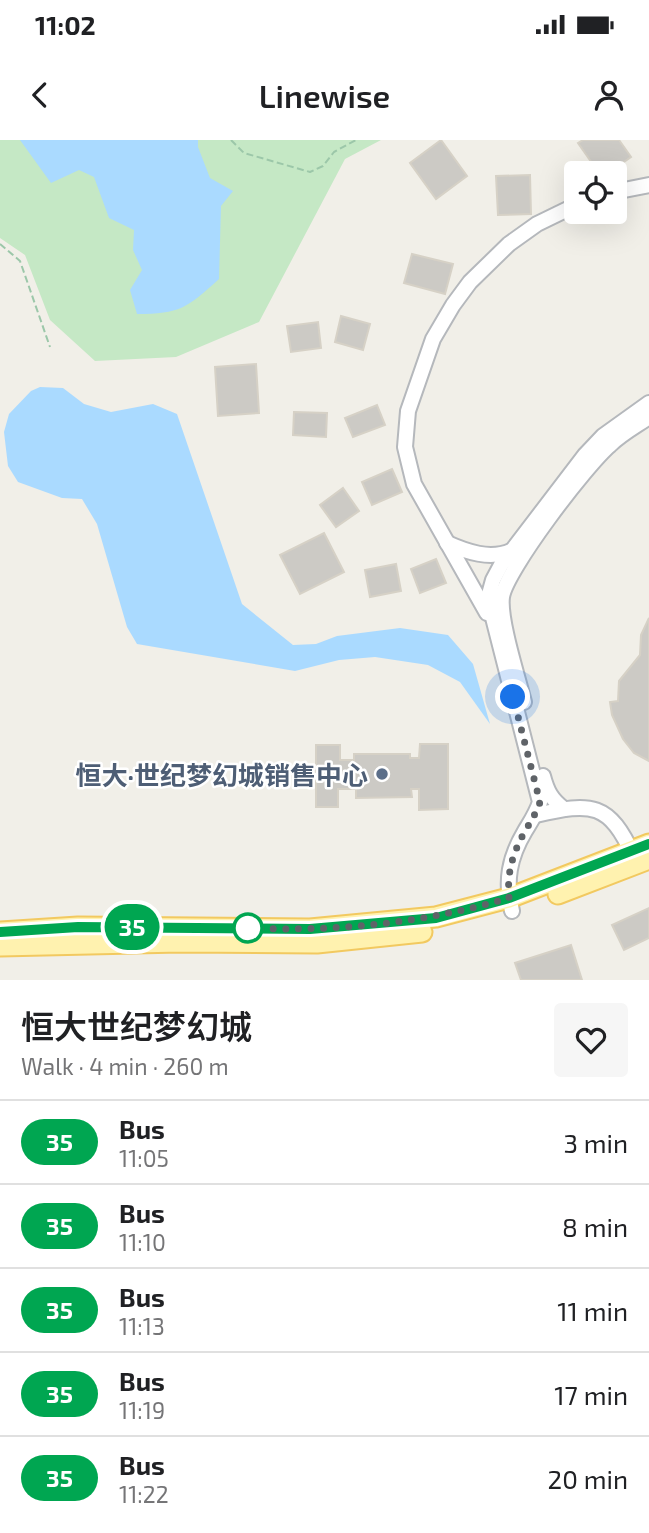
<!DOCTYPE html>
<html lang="en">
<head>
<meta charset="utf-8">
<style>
	body { margin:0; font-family:"Exo 2","Noto Sans SC",sans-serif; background:#f6f6f6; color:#202124; height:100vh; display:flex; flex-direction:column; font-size:26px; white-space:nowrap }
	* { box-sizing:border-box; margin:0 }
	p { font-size:23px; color:#757577 }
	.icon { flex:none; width:38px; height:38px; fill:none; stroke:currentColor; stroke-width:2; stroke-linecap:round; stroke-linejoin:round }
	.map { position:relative; height:840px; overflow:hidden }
	.sheet { display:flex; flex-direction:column; background:#fff; flex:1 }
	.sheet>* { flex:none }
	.badge { padding:0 14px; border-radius:23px; font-size:24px; line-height:46px }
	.controls { position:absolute; left:564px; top:21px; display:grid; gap:14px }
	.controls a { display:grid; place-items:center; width:63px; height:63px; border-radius:7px; background:#fff; box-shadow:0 7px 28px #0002; font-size:35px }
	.you { position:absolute; width:35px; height:35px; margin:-18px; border:5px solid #fff; border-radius:50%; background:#1a73e8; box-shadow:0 0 0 10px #1a73e833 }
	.map>.badge { position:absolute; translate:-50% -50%; box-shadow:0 0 0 4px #fff }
	.round { display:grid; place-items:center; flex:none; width:74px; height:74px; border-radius:7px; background:#f6f6f6 }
	.head { display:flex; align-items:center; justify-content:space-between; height:119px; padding:0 21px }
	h1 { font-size:33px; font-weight:600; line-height:52px }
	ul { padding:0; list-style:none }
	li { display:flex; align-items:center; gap:21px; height:84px; padding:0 21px; border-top:2px solid #e0e0e0 }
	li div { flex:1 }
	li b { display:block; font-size:26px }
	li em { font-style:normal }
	li .badge { min-width:77px; font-weight:700; text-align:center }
	.status { display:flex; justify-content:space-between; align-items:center; height:49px; padding:0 35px; background:#fff; direction:ltr }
	.status svg { height:19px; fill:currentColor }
	header { display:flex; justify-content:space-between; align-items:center; height:91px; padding:0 21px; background:#fff; font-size:32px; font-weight:600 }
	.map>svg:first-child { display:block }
	.green { fill:#c5e8c5 }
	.water { fill:#aadaff }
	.building { fill:#cccac5; stroke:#d6d1c6; stroke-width:2 }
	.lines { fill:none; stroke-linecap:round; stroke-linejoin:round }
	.minor-casing { stroke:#b5b8bc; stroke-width:18 }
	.major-casing { stroke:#f2c960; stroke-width:23 }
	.path { stroke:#9cc7a9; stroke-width:2; stroke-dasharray:7 3.5; stroke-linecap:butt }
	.minor { stroke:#fff; stroke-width:14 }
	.major { stroke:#fff2af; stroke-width:19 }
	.line-casing { stroke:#fff; stroke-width:16 }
	.line { stroke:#00a651; stroke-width:10 }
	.walk { stroke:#5f6368; stroke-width:7; stroke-dasharray:0 12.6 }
	.service-dot { fill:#5c6f8a; stroke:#fff; stroke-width:2.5 }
	.stop-dot { fill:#fff; stroke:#00a651; stroke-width:3.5 }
	.labels { text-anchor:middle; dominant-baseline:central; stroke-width:5; stroke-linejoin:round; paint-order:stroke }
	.service-label { font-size:26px; font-weight:bold; fill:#4e5e75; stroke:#fff; text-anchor:end }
</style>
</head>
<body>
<div class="status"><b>11:02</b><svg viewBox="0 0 49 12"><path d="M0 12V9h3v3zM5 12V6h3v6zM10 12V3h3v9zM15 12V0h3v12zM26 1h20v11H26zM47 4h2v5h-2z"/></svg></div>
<header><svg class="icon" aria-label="back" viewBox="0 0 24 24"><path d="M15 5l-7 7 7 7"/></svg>Linewise<svg class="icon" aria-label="person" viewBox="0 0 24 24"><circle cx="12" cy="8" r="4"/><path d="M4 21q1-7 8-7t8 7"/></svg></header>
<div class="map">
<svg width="649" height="840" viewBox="0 0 649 840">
	<rect width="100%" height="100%" fill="#f1efe8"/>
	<polygon class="green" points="0,0 381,0 345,19 259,182 176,217 95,221 50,180 25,115 0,98"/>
	<g class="water">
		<path d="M20,0H198V7L210,38L233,51L221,66L219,139C187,168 180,174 137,174L130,150L142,130L133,110L134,90L109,78L94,37L79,30L51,43Z"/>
		<polygon points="40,247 63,248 84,264 111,272 153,264 177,274 242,464 293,505 316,504 337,496 400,488 448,495 473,524 490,584 460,542 428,525 375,517 339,520 295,531 137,504 127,487 97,384 82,359 62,358 18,342 8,326 4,292 9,274 31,251"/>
	</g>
	<g class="building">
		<polygon points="441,0 467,36 436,59 410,23"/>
		<polygon points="583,0 619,0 631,17 608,33 599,33 578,3"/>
		<polygon points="530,35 531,74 498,75 496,36"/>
		<polygon points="412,114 453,124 445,154 404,143"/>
		<polygon points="341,176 370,184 363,210 335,202"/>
		<polygon points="318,182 321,208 291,212 287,186"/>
		<polygon points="256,224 259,273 218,276 215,227"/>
		<polygon points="377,265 385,285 353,297 345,278"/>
		<polygon points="294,272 327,273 326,297 293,295"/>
		<polygon points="392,329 402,352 372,365 362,342"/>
		<polygon points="343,348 359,371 336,387 320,365"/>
		<polygon points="324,393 344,432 300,454 280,415"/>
		<polygon points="436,419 446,443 420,453 411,429"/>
		<polygon points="396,424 401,451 370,457 365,430"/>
		<polygon points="649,478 649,621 634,613 623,599 612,575 610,562 618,561 619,541 640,515 641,495"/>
		<polygon points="420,604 448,604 448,669 419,670 419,649 411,649 412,657 356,658 356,649 338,649 338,667 316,667 316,605 340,605 340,620 354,620 354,614 410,614 410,618 419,618"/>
		<polygon points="649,768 649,798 624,810 612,785"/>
		<polygon points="571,805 582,840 521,840 515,823"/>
	</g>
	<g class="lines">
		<defs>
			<g id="minor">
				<polyline points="614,52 649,45"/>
				<path d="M447,403C467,412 490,420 511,411"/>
				<polyline points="487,473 414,344 405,307 408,271 433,199 453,165 470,142 509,104 537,84 576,65"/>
				<path d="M524,562C518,538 499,479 502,457C506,430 587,324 610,305C621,294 636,286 649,277"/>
				<path d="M543,636C547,651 551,659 564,669"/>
				<path d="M536,675C592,662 609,662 634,717"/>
				<path d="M512,771C505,741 509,718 525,691C531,681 536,674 540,662L488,458L493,440L501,425L585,315L603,296L649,263"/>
			</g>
			<g id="major">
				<polyline points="558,754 649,719"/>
				<polyline points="0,792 78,787 310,789 436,777 509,758 649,704"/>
				<polyline points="0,806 180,802 317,803 422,792"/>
			</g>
		</defs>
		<use href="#minor" class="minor-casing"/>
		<use href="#major" class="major-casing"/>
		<g class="path">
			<polyline points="231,0 244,13 310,32 323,26 334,12 356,0"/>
			<polyline points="0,104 20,121 50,207"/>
		</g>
		<use href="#minor" class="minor"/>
		<use href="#major" class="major"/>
	</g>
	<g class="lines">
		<defs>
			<polyline id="line" points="0,792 78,787 310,789 436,778 509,758 649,704"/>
		</defs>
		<use href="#line" class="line-casing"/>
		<use href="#line" class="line"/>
		<path class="walk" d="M248,788C336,792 425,783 509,758C507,733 512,715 524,693C530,682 536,674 540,662L513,557"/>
	</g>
	<circle class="service-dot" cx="382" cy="634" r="7"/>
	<circle class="stop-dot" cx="248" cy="788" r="14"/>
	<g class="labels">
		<g class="service-label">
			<text x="368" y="634">恒大·世纪梦幻城销售中心</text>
		</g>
	</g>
</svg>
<div class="controls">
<a><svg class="icon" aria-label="locate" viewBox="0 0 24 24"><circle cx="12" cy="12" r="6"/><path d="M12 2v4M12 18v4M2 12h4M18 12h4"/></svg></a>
</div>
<div class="you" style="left:513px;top:557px"></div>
<b class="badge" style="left:132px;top:787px;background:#00a651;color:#fff">35</b>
</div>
<section class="sheet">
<div class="head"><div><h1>恒大世纪梦幻城</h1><p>Walk · 4 min · 260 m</p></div><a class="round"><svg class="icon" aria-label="heart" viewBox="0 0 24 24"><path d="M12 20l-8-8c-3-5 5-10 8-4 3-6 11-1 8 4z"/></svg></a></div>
<ul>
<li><span class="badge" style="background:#00a651;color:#fff">35</span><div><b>Bus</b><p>11:05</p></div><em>3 min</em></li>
<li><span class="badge" style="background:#00a651;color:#fff">35</span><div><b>Bus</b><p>11:10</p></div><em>8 min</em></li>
<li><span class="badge" style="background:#00a651;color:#fff">35</span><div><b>Bus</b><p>11:13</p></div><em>11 min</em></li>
<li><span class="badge" style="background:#00a651;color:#fff">35</span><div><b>Bus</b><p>11:19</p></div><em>17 min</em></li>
<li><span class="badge" style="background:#00a651;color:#fff">35</span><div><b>Bus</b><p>11:22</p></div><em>20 min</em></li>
</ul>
</section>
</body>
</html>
